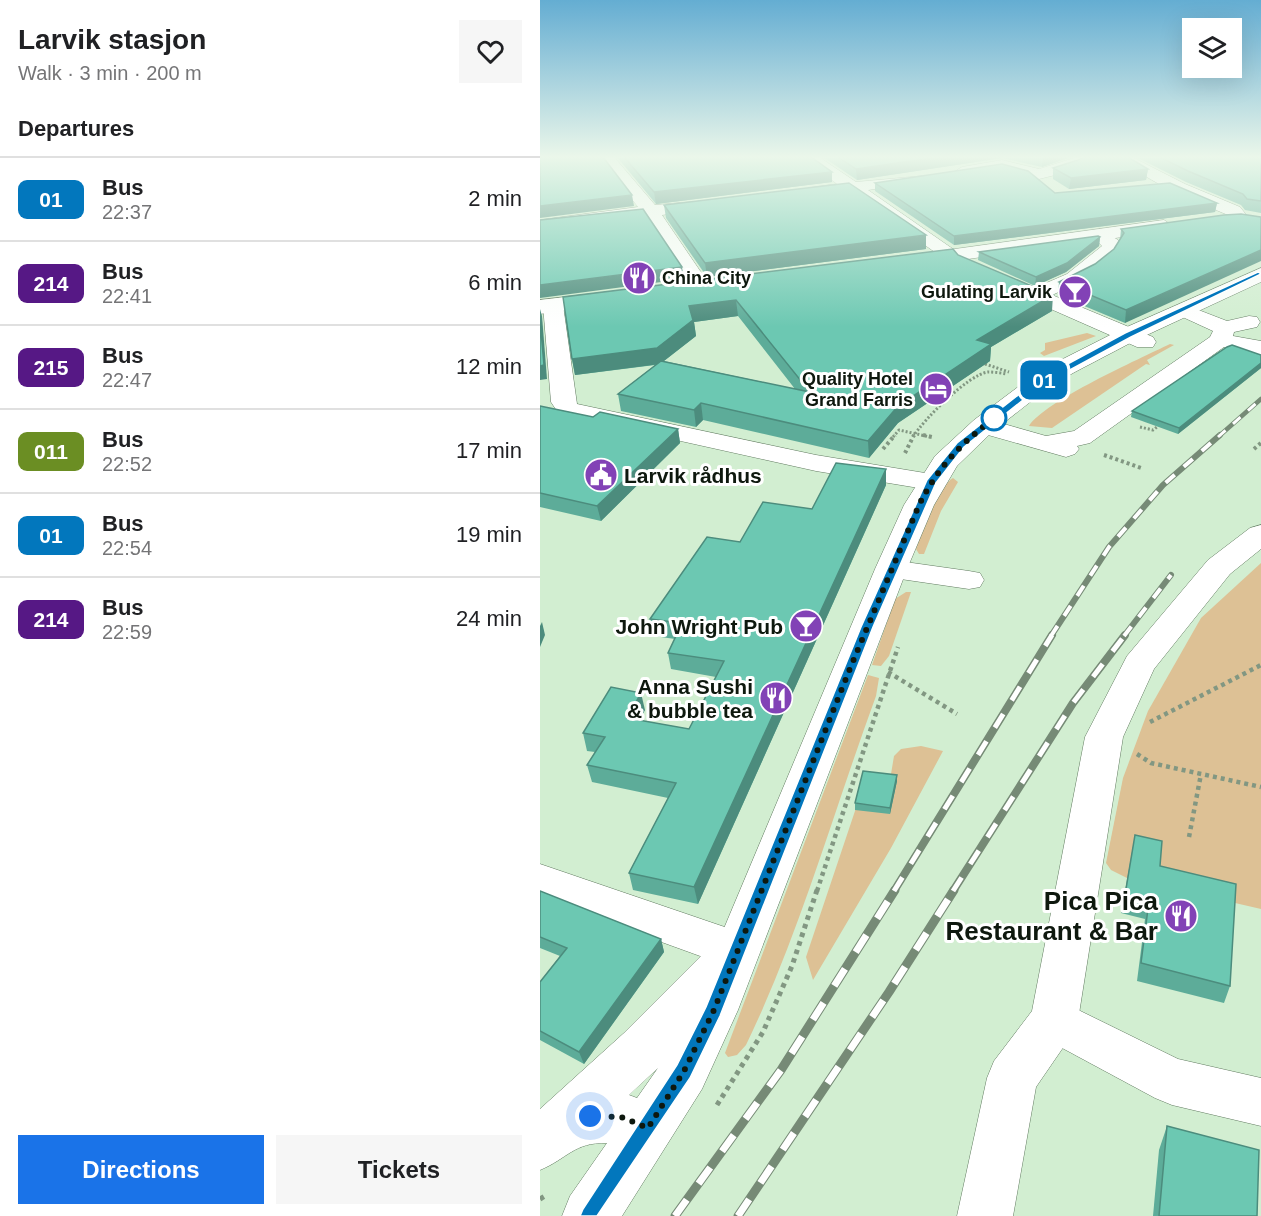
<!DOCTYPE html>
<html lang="en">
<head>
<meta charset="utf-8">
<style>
	body { margin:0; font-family:Helvetica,sans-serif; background:#f6f6f6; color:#202124; height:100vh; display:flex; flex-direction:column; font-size:22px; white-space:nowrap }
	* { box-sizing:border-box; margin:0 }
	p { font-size:20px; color:#757577 }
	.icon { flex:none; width:33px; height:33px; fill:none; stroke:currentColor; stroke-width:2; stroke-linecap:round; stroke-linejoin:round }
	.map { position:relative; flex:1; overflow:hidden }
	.side { display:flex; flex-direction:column; background:#fff; width:540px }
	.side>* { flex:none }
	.badge { padding:0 12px; border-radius:9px; font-size:21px; line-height:39px }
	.fabs { position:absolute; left:642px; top:18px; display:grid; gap:12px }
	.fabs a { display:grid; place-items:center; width:60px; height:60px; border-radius:0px; background:#fff; box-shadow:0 6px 24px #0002; font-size:30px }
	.you { position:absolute; width:30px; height:30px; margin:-15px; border:4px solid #fff; border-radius:50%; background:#1a73e8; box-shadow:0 0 0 9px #1a73e833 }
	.map>.badge { position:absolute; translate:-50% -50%; box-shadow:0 0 0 3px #fff }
	h2 { padding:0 18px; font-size:22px; line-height:54px }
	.round { display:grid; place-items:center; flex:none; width:63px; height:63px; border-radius:0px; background:#f6f6f6 }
	.headline { display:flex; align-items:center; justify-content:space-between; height:102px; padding:0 18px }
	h1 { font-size:28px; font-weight:600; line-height:45px }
	.primary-button { display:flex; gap:12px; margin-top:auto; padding:12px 18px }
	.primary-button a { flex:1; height:69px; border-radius:0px; background:#1a73e8; color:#fff; font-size:24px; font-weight:600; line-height:69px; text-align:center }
	.primary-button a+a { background:#f6f6f6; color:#202124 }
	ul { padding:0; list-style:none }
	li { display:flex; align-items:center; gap:18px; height:84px; padding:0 18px; border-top:2px solid #e0e0e0 }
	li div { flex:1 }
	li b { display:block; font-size:22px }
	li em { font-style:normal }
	li .badge { min-width:66px; font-weight:700; text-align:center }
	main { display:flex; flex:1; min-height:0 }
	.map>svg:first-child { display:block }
	.green { fill:#ddc195 }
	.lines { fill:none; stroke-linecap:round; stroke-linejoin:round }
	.minor-casing { stroke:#627b61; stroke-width:1 }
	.major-casing { stroke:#627b61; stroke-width:1 }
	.path-far3 { stroke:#829782; stroke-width:3; stroke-dasharray:2 2; stroke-linecap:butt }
	.path-far2 { stroke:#829782; stroke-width:4; stroke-dasharray:3 3; stroke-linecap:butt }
	.path-far1 { stroke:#829782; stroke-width:4.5; stroke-dasharray:4 4; stroke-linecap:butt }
	.path { stroke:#829782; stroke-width:5; stroke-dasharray:4.5 4.5; stroke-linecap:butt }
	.minor { fill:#fff; fill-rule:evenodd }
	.major { fill:#fff; fill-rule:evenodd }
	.rail-far3-casing { stroke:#768a76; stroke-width:4.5 }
	.rail-far2-casing { stroke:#768a76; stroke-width:6 }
	.rail-far1-casing { stroke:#768a76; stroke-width:8 }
	.rail-casing { stroke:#768a76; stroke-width:9 }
	.rail-far3 { stroke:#fff; stroke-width:3; stroke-dasharray:10; stroke-linecap:butt }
	.rail-far2 { stroke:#fff; stroke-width:4; stroke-dasharray:12; stroke-linecap:butt }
	.rail-far1 { stroke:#fff; stroke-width:5; stroke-dasharray:16; stroke-linecap:butt }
	.rail { stroke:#fff; stroke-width:7; stroke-dasharray:20; stroke-linecap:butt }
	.wall { fill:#5dac99; fill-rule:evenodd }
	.shaded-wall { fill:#4c8c7d }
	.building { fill:#6cc8b2; stroke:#4c8c7d; stroke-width:1.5 }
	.line { fill:#0277bd; stroke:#fff; stroke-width:1.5 }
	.walk { stroke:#0e180e; stroke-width:6; stroke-dasharray:0 10.8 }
	.stop-dot { fill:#fff; stroke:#0277bd; stroke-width:3 }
	.labels { text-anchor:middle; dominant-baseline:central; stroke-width:6; stroke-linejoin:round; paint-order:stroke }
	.far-poi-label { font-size:18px; font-weight:bold; fill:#0e180e; stroke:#fff; text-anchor:end }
	.poi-label { font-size:21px; font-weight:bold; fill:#0e180e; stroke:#fff; text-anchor:end }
	.near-poi-label { font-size:26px; font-weight:bold; fill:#0e180e; stroke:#fff; text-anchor:end }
</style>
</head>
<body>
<main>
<section class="side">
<div class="headline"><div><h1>Larvik stasjon</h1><p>Walk · 3 min · 200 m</p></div><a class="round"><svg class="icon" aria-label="heart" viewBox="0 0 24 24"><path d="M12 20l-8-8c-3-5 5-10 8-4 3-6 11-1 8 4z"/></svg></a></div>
<h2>Departures</h2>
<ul>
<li><span class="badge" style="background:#0277bd;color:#fff">01</span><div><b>Bus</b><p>22:37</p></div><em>2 min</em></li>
<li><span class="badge" style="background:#561885;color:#fff">214</span><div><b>Bus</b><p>22:41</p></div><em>6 min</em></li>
<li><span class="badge" style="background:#561885;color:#fff">215</span><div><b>Bus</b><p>22:47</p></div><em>12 min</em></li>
<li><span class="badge" style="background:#6b8e23;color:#fff">011</span><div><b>Bus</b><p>22:52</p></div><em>17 min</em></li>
<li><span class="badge" style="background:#0277bd;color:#fff">01</span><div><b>Bus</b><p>22:54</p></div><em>19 min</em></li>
<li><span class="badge" style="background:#561885;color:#fff">214</span><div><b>Bus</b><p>22:59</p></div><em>24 min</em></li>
</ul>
<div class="primary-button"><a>Directions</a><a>Tickets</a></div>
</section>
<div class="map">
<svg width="721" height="1216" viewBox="0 0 721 1216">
	<rect width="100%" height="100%" fill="#d2eed1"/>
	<g class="green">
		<polygon points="547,333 556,336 504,356 500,353 505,350 505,343"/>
		<path d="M630,344L634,345L607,360L610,365L606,364L512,428L489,426C505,401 599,359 630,344Z"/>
		<path d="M413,478L418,482L401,511L384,554H379L376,549C380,535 401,483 413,478Z"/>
		<polygon points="721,563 721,909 587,878 571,870 566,863 583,778 608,711 661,618"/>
		<polygon points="366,592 371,592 349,656 341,666 332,665 355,599"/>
		<path d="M328,675L339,678L336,696C293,813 260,933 206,1045L197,1055L188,1057L185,1053Z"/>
		<polygon points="381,746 403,751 351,848 273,980 266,957 316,808 350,780 354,756 361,749"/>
	</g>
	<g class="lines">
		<defs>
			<g id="minor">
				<polygon points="58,157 74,157 115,205 174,200 177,204 174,208 122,215 171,287 168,291 154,291 105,217 0,230 0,220 98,207"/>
				<polygon points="261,157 279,157 316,182 382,176 384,179 382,182 328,190 423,256 413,262 406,260 310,192 268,196 266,192 268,188 297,184"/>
				<polygon points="537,157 559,157 527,172 499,179 462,170 422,177 414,172 422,167 462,160 499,169"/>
				<polygon points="572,157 592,157 645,184 700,207 708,217 699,222 693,221 688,215 633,192"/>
				<polygon points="560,229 578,240 580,248 578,252 541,282 512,295 613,337 616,342 613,347 597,347 488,299 485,295 488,291 527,274 562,246 551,235"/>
				<polygon points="13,299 20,301 23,305 37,404 276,455 391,474 401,476 405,482 401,488 391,490 276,471 19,414 11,402 3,305 6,301"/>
				<polygon points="643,304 687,321 709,316 717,317 720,322 717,327 694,332 693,336 721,341 721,355 684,347 550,443 537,446 539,449 535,454 526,457 434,431 430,426 434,421 443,418 506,436 534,431 670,337 673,331 636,314 633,310 636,306"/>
				<polygon points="351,560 429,571 440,573 444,580 440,587 429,589 340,576 336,569 340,562"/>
				<polygon points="0,864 211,936 218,950 211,964 196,969 0,898"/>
				<polygon points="514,998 638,1059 721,1078 721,1126 632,1105 615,1098 498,1035 491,1020 498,1005"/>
			</g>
			<g id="major">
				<polygon points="624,220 633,226 631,230 372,267 365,265 362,261 365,257 372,255"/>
				<path d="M721,268V282L596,340L533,373L508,388L452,432L417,466L394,505L367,569L198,1010L162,1089L82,1216H22L30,1196L67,1143C34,1142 27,1159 0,1170V1109L84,1033L169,948L177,945L335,569L364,505L395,456L434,420L490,378L515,363L580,330ZM118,1068L97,1098L89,1095Z"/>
				<polygon points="68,292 76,293 79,298 76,303 0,314 0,300"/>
				<polygon points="721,525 721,549 690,574 614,669 583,737 538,1020 531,1036 496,1087 473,1216 417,1216 447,1078 454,1061 492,1011 545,737 587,656 668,560 710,528"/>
			</g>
		</defs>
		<use href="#minor" class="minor-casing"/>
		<use href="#major" class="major-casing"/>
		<g class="path-far3">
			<polyline points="445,364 469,372"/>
			<polyline points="600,427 613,430 617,427"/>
			<polyline points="353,437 359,430 390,437"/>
			<path d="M373,437C383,420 429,374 448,372C454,372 461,373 467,374"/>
		</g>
		<g class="path-far2">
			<polyline points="383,435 392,437"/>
			<polyline points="343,449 355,435"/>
			<polyline points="714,449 721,443"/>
			<polyline points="365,453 374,435"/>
			<polyline points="564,455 601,468"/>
		</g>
		<g class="path-far1">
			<polyline points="348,672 417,714"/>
			<polyline points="610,722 721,665"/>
			<polyline points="597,754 611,763 721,787"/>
			<polyline points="649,837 661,774"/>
			<polyline points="277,891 358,647"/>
		</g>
		<g class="path">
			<polyline points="177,1105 223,1032 252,966 277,890"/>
			<polyline points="0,1199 5,1196"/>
		</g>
		<use href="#minor" class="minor"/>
		<use href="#major" class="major"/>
		<defs>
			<polyline id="rail-far3" points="678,437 721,399"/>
			<g id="rail-far2">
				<polyline points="511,636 569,547 623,485 680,435"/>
				<polyline points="584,636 631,575"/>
			</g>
			<g id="rail-far1">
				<polyline points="354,891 512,635"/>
				<polyline points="413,891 533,703 585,635"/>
			</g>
			<g id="rail">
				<polyline points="135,1216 241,1070 355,890"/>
				<polyline points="198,1216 349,992 414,890"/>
			</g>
		</defs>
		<use href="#rail-far3" class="rail-far3-casing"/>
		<use href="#rail-far2" class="rail-far2-casing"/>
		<use href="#rail-far1" class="rail-far1-casing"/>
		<use href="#rail" class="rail-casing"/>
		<use href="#rail-far3" class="rail-far3"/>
		<use href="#rail-far2" class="rail-far2"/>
		<use href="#rail-far1" class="rail-far1"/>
		<use href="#rail" class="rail"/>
	</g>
	<g class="wall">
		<polygon points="77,157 271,157 292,182 116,204"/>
		<polygon points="283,157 531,157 502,167 462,158 317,180"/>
		<polygon points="596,157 721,157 721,213 705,210 701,205 646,182"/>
		<polygon points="538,160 608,169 606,180 529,189 513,179 513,168"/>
		<polygon points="335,183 677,203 675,212 414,245 335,191"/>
		<polygon points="124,205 386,249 167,277 126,218"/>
		<polygon points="721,217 585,323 518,295 519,282 555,264 574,249 580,240 581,229"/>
		<polygon points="560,237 559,246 526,272 495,286 438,260 439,252"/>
		<path d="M418,255L512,311L451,347L450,361L358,423L329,458L163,420L156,427L81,411L78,394L115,365L35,375L32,359L23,297ZM198,316L255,389L124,361L156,336L154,322Z"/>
		<polygon points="721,355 721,368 638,434 591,417 592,411"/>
		<polygon points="0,406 53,417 138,429 140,443 61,521 0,507"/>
		<polygon points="346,469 346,485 158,904 93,890 89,873 128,798 52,782 47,765 55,752 47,751 43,733 105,710 99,720 149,729 176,677 131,669 128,653 135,639 114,636 110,619 200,542 272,509"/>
		<polygon points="357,775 357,781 350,814 315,810 315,803"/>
		<polygon points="595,835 620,866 690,986 684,1003 597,981 605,919 581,913"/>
		<polygon points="0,891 121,939 124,952 44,1064 0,1040 0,982 20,956 0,948"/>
		<polygon points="627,1126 717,1216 613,1216 619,1150"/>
	</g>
	<g class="shaded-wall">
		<polygon points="398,157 462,157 462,158 317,180 316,169"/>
		<polygon points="503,157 531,157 502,167"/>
		<polygon points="608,169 606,180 529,189 531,178"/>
		<polygon points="292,172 292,182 116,204 114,192"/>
		<polygon points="92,195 94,206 0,218 0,206"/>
		<polygon points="677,203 675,212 414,245 414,236"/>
		<polygon points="386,235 386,249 167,277 165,263"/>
		<polygon points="560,237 559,246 526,272 495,286 496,277"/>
		<polygon points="721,250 721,261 585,323 586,310"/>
		<polygon points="142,267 144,279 0,298 0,285"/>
		<polygon points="513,295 512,311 451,347 450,361 358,423 329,458 328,441 358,406 437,340"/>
		<polygon points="196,300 198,316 154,322 156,336 120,364 35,375 32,359 149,306"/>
		<polygon points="0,309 2,316 7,379 0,380"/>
		<polygon points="721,363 721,368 638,434 639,428"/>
		<polygon points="161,403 163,420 156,427 154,410"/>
		<polygon points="138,429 140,443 61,521 57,506"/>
		<polygon points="346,469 346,485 158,904 154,887"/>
		<polygon points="2,622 5,635 0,647 0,626"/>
		<polygon points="101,693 105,710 91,735 87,718"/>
		<polygon points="357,775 357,781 350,814 350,808"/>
		<polygon points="121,939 124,952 44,1064 39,1052"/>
	</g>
	<g class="building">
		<polygon points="0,157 63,157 92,195 0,206"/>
		<polygon points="84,157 271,157 292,172 114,192"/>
		<polygon points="298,157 398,157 316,169"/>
		<polygon points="545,157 588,157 608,169 531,178 513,168 538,160"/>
		<polygon points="619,157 721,157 721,201 707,199 703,194 648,171"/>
		<polygon points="462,164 488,171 515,193 630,183 677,203 414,236 335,183"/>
		<polygon points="309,183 386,235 165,263 124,205"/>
		<polygon points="103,209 142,267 0,285 0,220"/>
		<polygon points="701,214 721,217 721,250 586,310 519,282 555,264 574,249 584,233 581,229 684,215"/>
		<polygon points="558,236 560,237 527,263 496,277 439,252"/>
		<polygon points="413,249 418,255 513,295 437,340 451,344 358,406 328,441 161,403 154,410 78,394 121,361 270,392 196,300 149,306 153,320 117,348 32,359 23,297"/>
		<polygon points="0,320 4,365 0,366"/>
		<polygon points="692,345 721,355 721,363 639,428 592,411 687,347"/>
		<polygon points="0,406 53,417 60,412 138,429 57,506 0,493"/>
		<polygon points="296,463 346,469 154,887 89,873 136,783 47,765 65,737 43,733 71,687 101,693 87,718 149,729 184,661 128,653 142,623 110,619 167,537 200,542 223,502 272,509"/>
		<polygon points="323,771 357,775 350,808 315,803"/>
		<polygon points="595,835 622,841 620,866 696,884 690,986 601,963 609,901 585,895"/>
		<polygon points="0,891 121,939 39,1052 0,1031 0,982 27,948 0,937"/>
		<polygon points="627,1126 719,1150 717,1216 619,1216"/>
	</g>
	<linearGradient id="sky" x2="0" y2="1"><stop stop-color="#64add2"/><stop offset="0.48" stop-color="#ebf7ea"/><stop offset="1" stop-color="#ebf7ea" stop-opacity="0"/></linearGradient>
	<rect width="721" height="327" fill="url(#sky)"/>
	<polygon class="line" points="718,272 721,274 591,337 502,385 424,447 396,483 333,627 180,1016 150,1078 57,1216 40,1216 43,1209 137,1065 166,1007 321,627 387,480 417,443 496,381 585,333"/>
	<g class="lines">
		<path class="walk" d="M50,1116L81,1117L108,1128L144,1071L174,1010L311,666L379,505C400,463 425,440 462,412L454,418"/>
	</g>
	<defs>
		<symbol id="restaurant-disc" viewBox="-11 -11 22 22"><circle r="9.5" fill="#8242b6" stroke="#fff"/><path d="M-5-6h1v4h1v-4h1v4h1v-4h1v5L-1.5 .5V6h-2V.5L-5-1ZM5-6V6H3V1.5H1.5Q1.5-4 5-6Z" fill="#fff"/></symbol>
		<symbol id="bar-disc" viewBox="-11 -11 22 22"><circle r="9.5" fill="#8242b6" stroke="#fff"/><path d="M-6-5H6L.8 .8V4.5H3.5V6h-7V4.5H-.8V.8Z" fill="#fff"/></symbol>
		<symbol id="hotel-disc" viewBox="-11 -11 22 22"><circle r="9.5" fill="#8242b6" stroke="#fff"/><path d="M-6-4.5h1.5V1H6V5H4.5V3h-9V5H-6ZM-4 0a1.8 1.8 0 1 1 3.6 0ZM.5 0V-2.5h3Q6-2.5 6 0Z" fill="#fff"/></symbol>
		<symbol id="civic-disc" viewBox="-11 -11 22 22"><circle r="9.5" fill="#8242b6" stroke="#fff"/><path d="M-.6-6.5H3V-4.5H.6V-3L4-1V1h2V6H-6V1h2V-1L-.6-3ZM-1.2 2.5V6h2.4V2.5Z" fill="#fff"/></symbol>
	</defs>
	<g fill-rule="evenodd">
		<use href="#restaurant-disc" x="80" y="259" width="38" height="38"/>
		<use href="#bar-disc" x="516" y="273" width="38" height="38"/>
		<use href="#hotel-disc" x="377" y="370" width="38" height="38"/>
		<use href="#civic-disc" x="42" y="456" width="38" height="38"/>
		<use href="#bar-disc" x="247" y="607" width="38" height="38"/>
		<use href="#restaurant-disc" x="217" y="679" width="38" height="38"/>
		<use href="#restaurant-disc" x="622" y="897" width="38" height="38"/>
	</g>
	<circle class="stop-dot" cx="454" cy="418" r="12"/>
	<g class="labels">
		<g class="far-poi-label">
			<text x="122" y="278" text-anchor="start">China City</text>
			<text x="512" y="292">Gulating Larvik</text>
			<text x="373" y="379">Quality Hotel<tspan x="373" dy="21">Grand Farris</tspan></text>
		</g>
		<g class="poi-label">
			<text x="84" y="475" text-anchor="start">Larvik rådhus</text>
			<text x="243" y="626">John Wright Pub</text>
			<text x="213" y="686">Anna Sushi<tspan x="213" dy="24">&amp; bubble tea</tspan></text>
		</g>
		<g class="near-poi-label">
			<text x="618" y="901">Pica Pica<tspan x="618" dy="30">Restaurant &amp; Bar</tspan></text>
		</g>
	</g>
</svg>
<div class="fabs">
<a><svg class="icon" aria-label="layers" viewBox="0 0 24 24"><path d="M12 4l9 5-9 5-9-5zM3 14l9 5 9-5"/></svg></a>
</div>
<div class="you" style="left:50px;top:1116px"></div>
<b class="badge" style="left:504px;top:380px;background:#0277bd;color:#fff">01</b>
</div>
</main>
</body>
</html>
